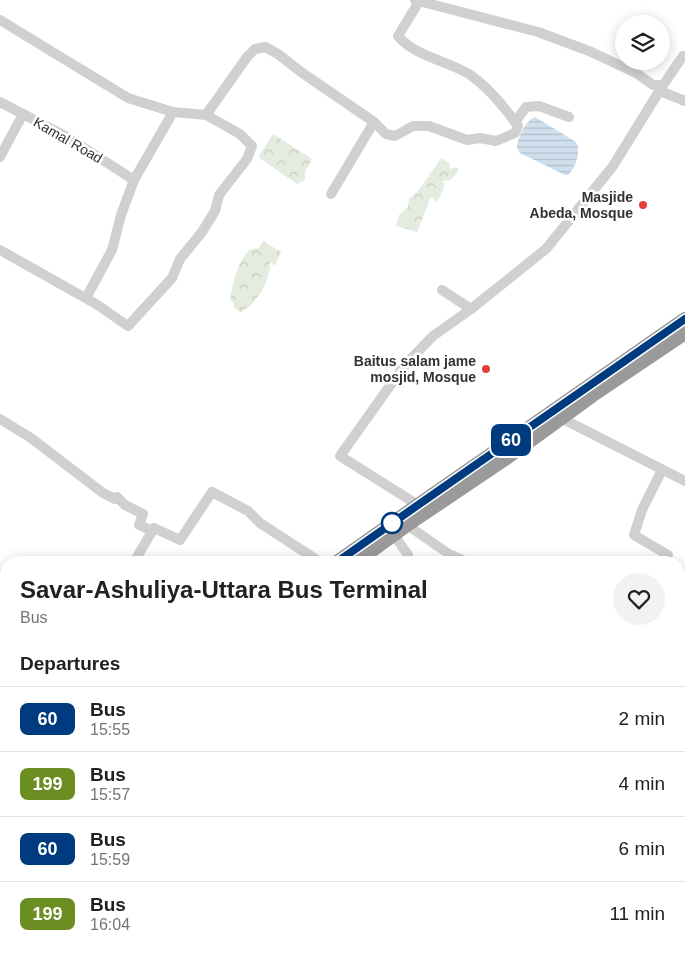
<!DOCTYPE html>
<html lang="en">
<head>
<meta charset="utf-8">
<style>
	body { margin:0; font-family:Arial,sans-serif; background:#f2f2f2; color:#202124; height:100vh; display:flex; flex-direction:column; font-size:19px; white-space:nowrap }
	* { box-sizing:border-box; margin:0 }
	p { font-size:16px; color:#757577 }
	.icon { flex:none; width:28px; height:28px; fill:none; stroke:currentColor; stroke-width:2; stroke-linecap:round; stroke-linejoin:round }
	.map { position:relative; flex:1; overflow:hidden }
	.panel { position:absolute; left:0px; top:556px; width:685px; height:401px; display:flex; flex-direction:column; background:#fff; border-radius:20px 20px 0 0; box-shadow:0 2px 12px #0003 }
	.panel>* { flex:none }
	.badge { padding:0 10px; border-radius:8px; font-size:18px; line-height:32px }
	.controls { position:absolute; left:615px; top:15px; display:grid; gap:10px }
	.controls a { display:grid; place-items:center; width:55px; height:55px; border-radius:50%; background:#fff; box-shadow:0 2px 12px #0003; font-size:25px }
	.map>.badge { position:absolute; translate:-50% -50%; box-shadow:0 0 0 2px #fff }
	h2 { padding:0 20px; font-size:19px; line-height:45px }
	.round { display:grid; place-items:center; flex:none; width:52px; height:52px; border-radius:26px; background:#f2f2f2 }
	.head { display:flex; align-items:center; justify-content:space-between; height:85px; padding:0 20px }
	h1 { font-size:24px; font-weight:700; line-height:38px }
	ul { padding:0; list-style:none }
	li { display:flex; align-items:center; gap:15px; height:65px; padding:0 20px; border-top:1px solid #e0e0e0 }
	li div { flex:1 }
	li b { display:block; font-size:19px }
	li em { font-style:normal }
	li .badge { min-width:55px; font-weight:700; text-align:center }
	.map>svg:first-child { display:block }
	.forest { fill:url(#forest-crowns) }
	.water { fill:url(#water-rules) }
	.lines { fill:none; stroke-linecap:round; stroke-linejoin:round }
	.minor { stroke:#d0d0d0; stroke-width:10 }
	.highway { stroke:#9a9a9a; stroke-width:14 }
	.line-casing { stroke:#fff; stroke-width:11 }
	.line { stroke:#003b80; stroke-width:8 }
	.poi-dot { fill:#e3403c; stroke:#fff; stroke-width:2 }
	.stop-dot { fill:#fff; stroke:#003b80; stroke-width:2.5 }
	.labels { text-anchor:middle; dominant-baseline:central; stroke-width:5; stroke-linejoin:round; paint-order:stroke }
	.street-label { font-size:14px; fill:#333; stroke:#fff }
	.poi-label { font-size:14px; font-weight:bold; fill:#333; stroke:#fff; text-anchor:end }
</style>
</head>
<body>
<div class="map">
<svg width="685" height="957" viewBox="0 0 685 957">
	<defs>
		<pattern id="forest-crowns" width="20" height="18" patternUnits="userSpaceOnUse" patternTransform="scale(1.25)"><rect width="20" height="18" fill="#e4ecdf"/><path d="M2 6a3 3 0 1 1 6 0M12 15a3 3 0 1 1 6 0" fill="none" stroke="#c4cbc0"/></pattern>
		<pattern id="water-rules" width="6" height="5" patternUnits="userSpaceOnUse" patternTransform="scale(1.25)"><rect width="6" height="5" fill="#cfdfed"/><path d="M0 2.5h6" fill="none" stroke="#b2c0cc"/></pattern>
	</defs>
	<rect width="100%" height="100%" fill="#fff"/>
	<g class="forest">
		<polygon points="273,134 312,159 305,172 305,180 297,184 258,157"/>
		<polygon points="441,158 449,163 450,169 456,167 459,170 451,180 443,181 444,188 437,202 431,197 417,232 396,226 399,215 408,207 409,199 419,190"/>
		<path d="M263,241L281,252L275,266L270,261C271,280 257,304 241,312L234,308V303L230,300C233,281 237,265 249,250L259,248Z"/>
	</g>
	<path class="water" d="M535,117L576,142C581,151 576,168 568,175H565L520,153L517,148C517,138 526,120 535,117Z"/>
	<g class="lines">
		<g class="minor">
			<polyline points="415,0 538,32 589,51 636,73 653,85 663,85 683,56 685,57"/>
			<polyline points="0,20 128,98 173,112"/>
			<polyline points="660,91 685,101"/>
			<polyline points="0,102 67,137 134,180"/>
			<polyline points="515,122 526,107 539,106 569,117"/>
			<polyline points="0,157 23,114"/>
			<polyline points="331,194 374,122"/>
			<polyline points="0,250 96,304 128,326 172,278 180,259 202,232 215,211 219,195 247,159 252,146 240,134 206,115"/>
			<polyline points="442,290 471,309"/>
			<path d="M86,298L112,250L121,215L134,180L173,112L206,115L247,57L255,49L265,47L278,54L301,72L374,122L386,134L395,136L413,126H429L467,140L480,138L496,141L515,133L518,126L515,122C502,104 488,87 469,74C446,60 416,57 398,36L420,0"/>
			<polyline points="561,418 685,481"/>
			<polyline points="0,419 31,438 103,493 115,499 117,497 125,505 143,514 139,525 153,531"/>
			<polyline points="662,470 642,510 634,535 668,555"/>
			<polyline points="418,505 340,456 404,366 433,336 471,309 546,249 613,166 663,85"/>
			<polyline points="407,525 449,554 467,562"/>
			<polyline points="394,535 408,555 409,562"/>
			<polyline points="134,562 154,528 180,540 212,492 248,511 260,523 320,562"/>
			<polyline points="0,583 6,586"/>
			<polyline points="679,694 685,679"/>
			<polyline points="679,810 685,813"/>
			<polyline points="0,839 6,843"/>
			<polyline points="679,906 685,900"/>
			<polyline points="0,923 6,929"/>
			<polyline points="25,951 29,957"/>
			<polyline points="233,951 240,957"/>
			<polyline points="607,951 614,957"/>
			<polyline points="0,952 6,945"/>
			<polyline points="101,957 104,951"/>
			<polyline points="210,957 214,951"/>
			<polyline points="641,957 644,951"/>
		</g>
		<g class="highway">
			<polyline points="337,562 418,505 685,319"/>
			<polyline points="356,562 407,525 505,459 593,395 685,333"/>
			<polyline points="0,797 6,793"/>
			<polyline points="0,811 6,807"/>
		</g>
	</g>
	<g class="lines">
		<defs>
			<polyline id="line" points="337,562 418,505 685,319"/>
		</defs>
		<use href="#line" class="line-casing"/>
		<use href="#line" class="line"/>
	</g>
	<g class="poi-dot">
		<circle cx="643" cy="205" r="5"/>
		<circle cx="486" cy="369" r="5"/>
	</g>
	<circle class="stop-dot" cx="392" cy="523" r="10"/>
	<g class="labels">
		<g class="street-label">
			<text transform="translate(68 140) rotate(30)">Kamal Road</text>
		</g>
		<g class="poi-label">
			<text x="633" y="197">Masjide<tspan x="633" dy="16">Abeda, Mosque</tspan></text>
			<text x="476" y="361">Baitus salam jame<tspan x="476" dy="16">mosjid, Mosque</tspan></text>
		</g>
	</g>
</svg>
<div class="controls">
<a><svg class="icon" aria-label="layers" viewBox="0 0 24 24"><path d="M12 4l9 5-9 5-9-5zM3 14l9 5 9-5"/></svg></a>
</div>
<b class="badge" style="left:511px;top:440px;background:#003b80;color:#fff">60</b>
<section class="panel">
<div class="head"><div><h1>Savar-Ashuliya-Uttara Bus Terminal</h1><p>Bus</p></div><a class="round"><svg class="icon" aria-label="heart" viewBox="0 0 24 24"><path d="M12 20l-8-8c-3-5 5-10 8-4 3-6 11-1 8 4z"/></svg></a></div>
<h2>Departures</h2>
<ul>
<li><span class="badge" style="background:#003b80;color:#fff">60</span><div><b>Bus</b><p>15:55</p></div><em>2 min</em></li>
<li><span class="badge" style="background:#6b8e23;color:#fff">199</span><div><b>Bus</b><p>15:57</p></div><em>4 min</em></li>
<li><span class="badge" style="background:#003b80;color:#fff">60</span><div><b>Bus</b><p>15:59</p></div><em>6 min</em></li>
<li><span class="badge" style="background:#6b8e23;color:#fff">199</span><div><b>Bus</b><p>16:04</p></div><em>11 min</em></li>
</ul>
</section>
</div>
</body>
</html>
